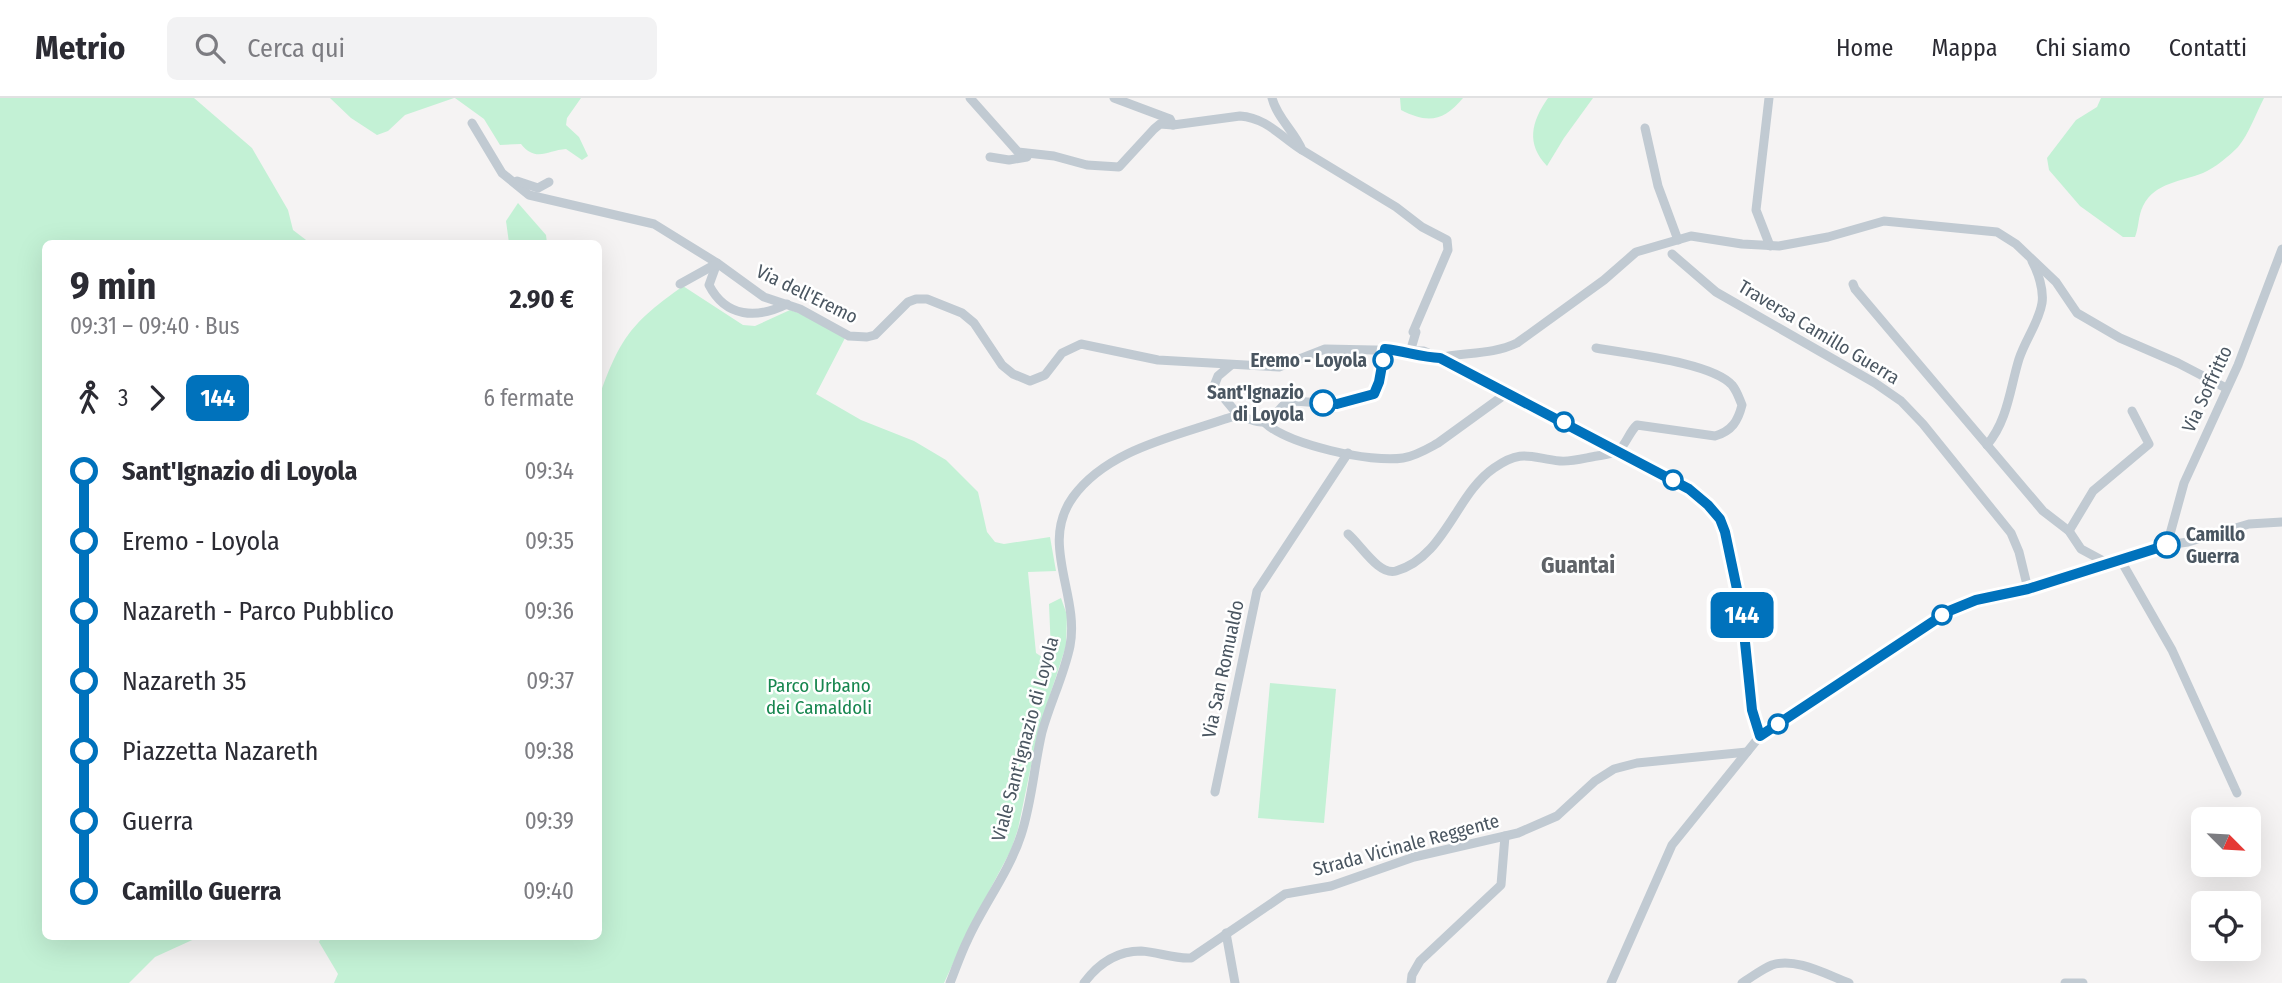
<!DOCTYPE html>
<html lang="it">
<head>
<meta charset="utf-8">
<style>
	body { margin:0; font-family:"Fira Sans Condensed",sans-serif; background:#f2f2f3; color:#2b2b33; height:100vh; display:flex; flex-direction:column; font-size:26px; white-space:nowrap }
	* { box-sizing:border-box; margin:0 }
	p { font-size:23px; color:#7c7c81 }
	.icon { flex:none; width:38px; height:38px; fill:none; stroke:currentColor; stroke-width:2; stroke-linecap:round; stroke-linejoin:round }
	.map { position:relative; flex:1; overflow:hidden }
	.details { position:absolute; left:42px; top:142px; width:560px; height:700px; display:flex; flex-direction:column; background:#fff; border-radius:10px; box-shadow:0 7px 28px #0002 }
	.details>* { flex:none }
	.badge { padding:0 14px; border-radius:10px; font-size:24px; line-height:46px }
	.needle { width:46px; rotate:114deg }
	.buttons { position:absolute; left:2191px; top:709px; display:grid; gap:14px }
	.buttons a { display:grid; place-items:center; width:70px; height:70px; border-radius:10px; background:#fff; box-shadow:0 7px 28px #0002; font-size:35px }
	.map>.badge { position:absolute; translate:-50% -50%; box-shadow:0 0 0 4px #fff }
	.legs { display:flex; align-items:center; gap:10px; height:77px; padding:0 28px; font-size:23px }
	.legs p { margin-inline-start:auto }
	.head { display:flex; align-items:center; justify-content:space-between; height:119px; padding:0 28px }
	h1 { font-size:38px; font-weight:700; line-height:52px }
	ul { padding:0 28px; list-style:none }
	li { display:flex; align-items:center; gap:24px; height:70px; font-size:26px }
	li i { display:grid; place-items:center; width:10px; height:100%; margin:0 9px; background:currentColor }
	li i::after { content:''; width:18px; height:18px; margin:-9px; border:5px solid; border-radius:50%; background:#fff }
	li p { margin-inline-start:auto }
	li:first-child i { background:linear-gradient(#0000 50%,currentColor 0) }
	li:last-child i { background:linear-gradient(currentColor 50%,#0000 0) }
	header { display:flex; align-items:center; gap:42px; box-sizing:border-box; height:98px; padding:0 35px; background:#fff; border-bottom:2px solid #e1e1e2 }
	header strong { font-size:33px }
	nav { display:flex; gap:38px; margin-inline-start:auto; font-size:24px }
	.search { width:490px; height:63px; background:#f2f2f3; display:flex; align-items:center; gap:18px; box-sizing:border-box; padding:0 24px; border-radius:10px; color:#7c7c81; font-size:26px }
	.map>svg:first-child { display:block }
	.green { fill:#c3f1d5 }
	.lines { fill:none; stroke-linecap:round; stroke-linejoin:round }
	.minor { stroke:#c1cad2; stroke-width:9 }
	.line-1-casing { stroke:#fff; stroke-width:16 }
	.line-1 { stroke:#0072bc; stroke-width:10 }
	.stop-1-dot { fill:#fff; stroke:#0072bc; stroke-width:3.5 }
	.labels { text-anchor:middle; dominant-baseline:central; stroke-width:5; stroke-linejoin:round; paint-order:stroke }
	.street-label { font-size:19px; fill:#4a5661; stroke:#fff }
	.stop-label { font-size:19px; font-weight:bold; fill:#4a5661; stroke:#fff; text-anchor:end }
	.park-label { font-size:19px; fill:#17864f; stroke:#fff }
	.quarter-label { font-size:23px; font-weight:bold; fill:#5f6368; stroke:#fff }
</style>
</head>
<body>
<header>
<strong>Metrio</strong>
<div class="search"><svg class="icon" aria-label="search" viewBox="0 0 24 24"><circle cx="10" cy="10" r="6"/><path d="M15 15l6 6"/></svg>Cerca qui</div>
<nav><a>Home</a><a>Mappa</a><a>Chi siamo</a><a>Contatti</a></nav>
</header>
<div class="map">
<svg width="2282" height="885" viewBox="0 0 2282 885">
	<rect width="100%" height="100%" fill="#f5f3f3"/>
	<g class="green">
		<polygon points="0,0 194,0 252,50 288,112 293,132 310,145 46,145 46,838 201,838 155,859 129,885 0,885"/>
		<polygon points="330,0 454,0 405,17 388,33 377,37 351,20"/>
		<path d="M455,0H581L567,20L566,27L579,39L588,58L582,62L566,51C548,52 536,65 521,46L500,47L484,21Z"/>
		<path d="M1400,0H1463C1444,23 1428,26 1401,12Z"/>
		<path d="M1548,0H1593L1564,40L1547,68C1526,46 1531,24 1548,0Z"/>
		<path d="M2101,0H2264C2256,15 2249,36 2238,49C2229,58 2215,70 2203,75C2181,84 2155,84 2143,108C2138,118 2139,129 2135,139H2123L2080,108L2049,72L2047,60L2076,22L2097,9Z"/>
		<polygon points="518,105 546,137 547,145 509,145 506,123"/>
		<path d="M683,188L743,227L755,228L790,212L801,216L845,240L816,296L861,322L914,343L946,362L978,394L987,434L995,444L1004,446L1050,439L1056,473L1028,474L1036,555L1048,563L1051,554L1049,506L1061,500L1067,517L1066,548L1038,634L1018,731L1011,752L969,831L944,885H334L338,876L319,844L322,838H598L599,299C620,240 631,225 683,188Z"/>
		<polygon points="1270,585 1336,591 1324,725 1258,720"/>
	</g>
	<g class="lines">
		<g class="minor">
			<polyline points="970,0 1018,54 1054,58 1087,67 1119,69 1154,31 1160,26 1173,27"/>
			<path d="M1114,0L1170,21L1173,27L1240,18C1267,20 1281,39 1302,52"/>
			<path d="M1272,0C1277,20 1295,34 1302,52L1396,109L1422,129L1447,142L1448,152L1413,234H1416L1410,254"/>
			<polyline points="1769,0 1756,112 1770,148"/>
			<polyline points="472,25 502,75 529,97 654,126 717,165 764,199 800,211 849,238 867,239 875,237 908,204 916,201 927,201 962,215 974,225 1002,267 1013,276 1030,283 1045,277 1062,255 1081,246 1158,262 1279,269 1325,251 1424,253 1440,260 1689,391 1708,407 1720,421 1725,434 1742,515 1752,612 1760,638"/>
			<polyline points="1645,30 1658,88 1678,142"/>
			<polyline points="990,59 1009,62 1027,59"/>
			<polyline points="517,83 538,90 549,84"/>
			<polyline points="1672,156 1716,194 1875,285 1901,303 1923,326 2011,435 2019,454 2028,491"/>
			<path d="M717,165L709,187C726,220 757,221 787,206"/>
			<polyline points="680,186 716,166"/>
			<polyline points="1853,186 1855,191 2043,413 2069,433 2081,451 2107,465"/>
			<path d="M1438,260C1465,254 1492,257 1517,245L1604,182L1636,154L1691,138L1742,146L1779,148L1828,139L1884,123L1997,134L2016,146L2056,184L2077,215L2120,240L2178,265L2226,290"/>
			<polyline points="1231,267 1218,278 1214,288 1239,318"/>
			<path d="M1264,324C1288,347 1371,365 1403,360C1416,358 1427,351 1438,345L1507,295"/>
			<path d="M1987,347C2008,322 2010,290 2019,261C2025,242 2039,224 2042,205C2044,192 2038,174 2032,163"/>
			<polyline points="2069,433 2093,393 2149,346 2132,313"/>
			<path d="M1348,436C1361,447 1379,478 1396,473C1445,459 1456,396 1494,370C1522,350 1531,360 1560,363C1572,364 1585,360 1597,358C1603,357 1613,356 1618,353C1626,347 1629,334 1637,327L1715,338C1732,333 1738,323 1742,307C1739,300 1737,293 1732,287C1711,264 1628,256 1596,250"/>
			<polyline points="2167,447 2184,385 2238,267 2282,151"/>
			<polyline points="2120,461 2172,552 2237,695"/>
			<polyline points="1215,694 1257,493 1348,355"/>
			<polyline points="1226,835 1235,885"/>
			<path d="M950,885C956,870 961,855 968,841C984,806 1009,774 1021,737C1032,704 1034,668 1042,634C1050,605 1064,577 1070,548C1080,497 1039,446 1073,399C1107,352 1173,339 1225,321C1230,320 1233,318 1238,318C1247,318 1256,327 1267,323C1276,319 1280,308 1289,303C1312,303 1362,313 1377,292L1385,251"/>
			<path d="M1084,885C1098,866 1116,853 1141,853C1158,854 1174,861 1191,860L1285,796L1331,788L1414,759L1518,735L1557,718L1595,683L1614,671L1637,665L1747,654"/>
			<polyline points="1411,885 1412,877 1420,863 1501,787 1505,738"/>
			<polyline points="1611,885 1672,747 1760,638 1775,627 1949,513 1976,502 2028,491 2167,447 2188,444 2249,426 2282,424"/>
			<path d="M1742,885C1752,879 1762,871 1772,867C1796,859 1827,877 1849,885"/>
			<polyline points="2065,885 2083,885"/>
		</g>
	</g>
	<g class="lines">
		<defs>
			<path id="line-1" d="M1323,305L1337,306L1374,296L1379,284L1385,251C1404,253 1421,259 1440,260L1689,391L1708,407L1720,421L1725,434L1742,515L1752,612L1760,638L1949,513L1976,502L2028,491L2167,447"/>
		</defs>
		<use href="#line-1" class="line-1-casing"/>
		<use href="#line-1" class="line-1"/>
	</g>
	<g class="stop-1-dot">
		<circle cx="1383" cy="262" r="9"/>
		<circle cx="1323" cy="305" r="12"/>
		<circle cx="1564" cy="324" r="9"/>
		<circle cx="1673" cy="382" r="9"/>
		<circle cx="2167" cy="447" r="12"/>
		<circle cx="1942" cy="517" r="9"/>
		<circle cx="1778" cy="626" r="9"/>
	</g>
	<g class="labels">
		<g class="street-label">
			<text transform="translate(807 196) rotate(26)">Via dell'Eremo</text>
			<text transform="translate(1819 234) rotate(31)">Traversa Camillo Guerra</text>
			<text transform="translate(2207 291) rotate(-65)">Via Soffritto</text>
			<text transform="translate(1223 571) rotate(-78)">Via San Romualdo</text>
			<text transform="translate(1025 641) rotate(-75)">Viale Sant'Ignazio di Loyola</text>
			<text transform="translate(1406 747) rotate(-15)">Strada Vicinale Reggente</text>
		</g>
		<g class="stop-label">
			<text x="1367" y="262">Eremo - Loyola</text>
			<text x="1304" y="294">Sant'Ignazio<tspan x="1304" dy="22">di Loyola</tspan></text>
			<text x="2186" y="436" text-anchor="start">Camillo<tspan x="2186" dy="22">Guerra</tspan></text>
		</g>
		<g class="park-label">
			<text x="819" y="587">Parco Urbano<tspan x="819" dy="22">dei Camaldoli</tspan></text>
		</g>
		<g class="quarter-label">
			<text x="1578" y="467">Guantai</text>
		</g>
	</g>
</svg>
<div class="buttons">
<a><svg class="needle" viewBox="-14 -14 28 28"><path d="M0-13l5 13h-10z" fill="#e53935"/><path d="M0 13l5-13h-10z" fill="#7c7c81"/></svg></a>
<a><svg class="icon" aria-label="locate" viewBox="0 0 24 24"><circle cx="12" cy="12" r="6"/><path d="M12 2v4M12 18v4M2 12h4M18 12h4"/></svg></a>
</div>
<b class="badge" style="left:1742px;top:517px;background:#0072bc;color:#fff">144</b>
<section class="details">
<div class="head"><div><h1>9 min</h1><p>09:31 – 09:40 · Bus</p></div><b>2.90 €</b></div>
<div class="legs"><svg class="icon" aria-label="walk" viewBox="0 0 24 24"><circle cx="13" cy="4" r="2"/><path d="M13 8l-2 6 4 7M11 14l-3 7M7 12l3-4h3l4 4"/></svg>3<svg class="icon" aria-label="forward" viewBox="0 0 24 24"><path d="M9 5l7 7-7 7"/></svg><b class="badge" style="background:#0072bc;color:#fff">144</b><p>6 fermate</p></div>
<ul>
<li><i style="color:#0072bc"></i><b>Sant'Ignazio di Loyola</b><p>09:34</p></li>
<li><i style="color:#0072bc"></i><span>Eremo - Loyola</span><p>09:35</p></li>
<li><i style="color:#0072bc"></i><span>Nazareth - Parco Pubblico</span><p>09:36</p></li>
<li><i style="color:#0072bc"></i><span>Nazareth 35</span><p>09:37</p></li>
<li><i style="color:#0072bc"></i><span>Piazzetta Nazareth</span><p>09:38</p></li>
<li><i style="color:#0072bc"></i><span>Guerra</span><p>09:39</p></li>
<li><i style="color:#0072bc"></i><b>Camillo Guerra</b><p>09:40</p></li>
</ul>
</section>
</div>
</body>
</html>
